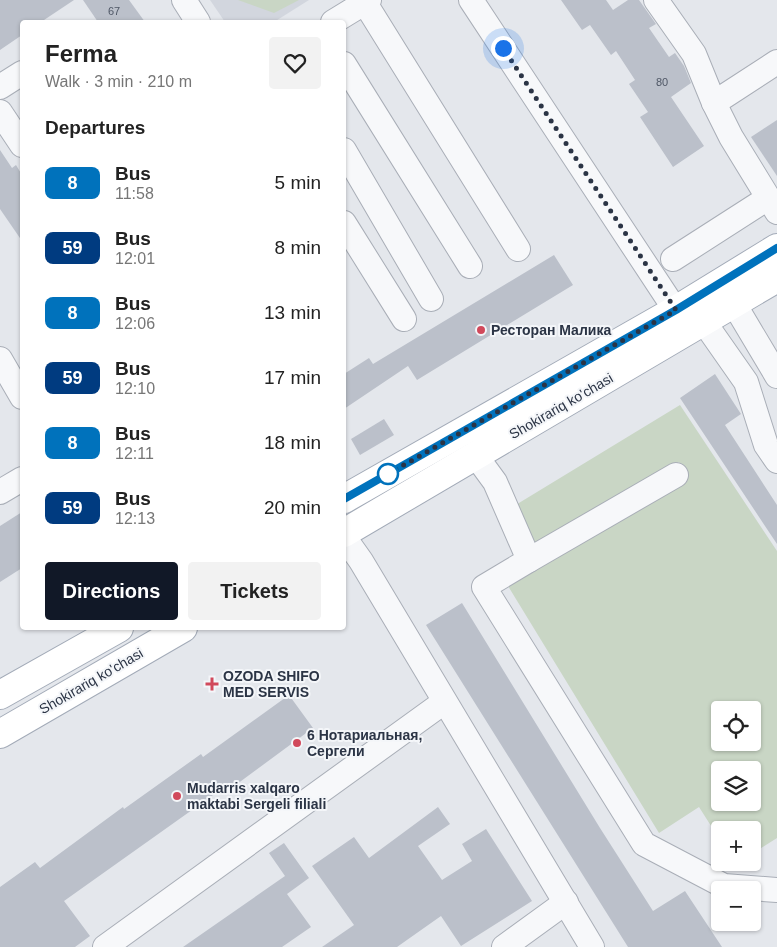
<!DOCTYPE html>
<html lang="en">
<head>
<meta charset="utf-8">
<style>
	body { margin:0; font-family:Arial,sans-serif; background:#f2f2f2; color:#222; height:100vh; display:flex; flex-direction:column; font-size:19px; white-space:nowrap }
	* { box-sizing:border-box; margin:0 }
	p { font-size:16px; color:#767676 }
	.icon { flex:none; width:28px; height:28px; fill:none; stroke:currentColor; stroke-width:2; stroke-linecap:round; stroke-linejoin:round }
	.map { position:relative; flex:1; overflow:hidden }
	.sheet { position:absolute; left:20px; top:20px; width:326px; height:610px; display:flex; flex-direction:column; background:#fff; border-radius:5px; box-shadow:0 1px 4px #0004 }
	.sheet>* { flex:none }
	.badge { padding:0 10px; border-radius:8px; font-size:18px; line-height:32px }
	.controls { position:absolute; left:711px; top:701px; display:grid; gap:10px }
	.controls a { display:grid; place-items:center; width:50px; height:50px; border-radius:5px; background:#fff; box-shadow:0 1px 4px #0004; font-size:25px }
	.you { position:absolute; width:25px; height:25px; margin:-12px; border:4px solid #fff; border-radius:50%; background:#1a73e8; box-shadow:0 0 0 8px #1a73e833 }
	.map>.badge { position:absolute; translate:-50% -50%; box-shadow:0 0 0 2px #fff }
	h2 { padding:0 25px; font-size:19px; line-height:45px }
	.round { display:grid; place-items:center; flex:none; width:52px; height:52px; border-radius:5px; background:#f2f2f2 }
	.headline { display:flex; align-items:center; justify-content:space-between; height:85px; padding:0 25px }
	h1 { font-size:24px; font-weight:700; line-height:38px }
	.button { display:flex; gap:10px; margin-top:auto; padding:10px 25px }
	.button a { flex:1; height:58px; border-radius:5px; background:#111827; color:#fff; font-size:20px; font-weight:700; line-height:58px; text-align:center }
	.button a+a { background:#f2f2f2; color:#222 }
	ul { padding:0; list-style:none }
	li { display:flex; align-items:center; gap:15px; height:65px; padding:0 25px }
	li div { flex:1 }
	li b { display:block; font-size:19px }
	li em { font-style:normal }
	li .badge { min-width:55px; font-weight:700; text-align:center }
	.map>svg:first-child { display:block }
	.built { fill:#d2d6de }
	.green { fill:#c9d6c5; fill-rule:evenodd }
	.building { fill:#bbc0ca }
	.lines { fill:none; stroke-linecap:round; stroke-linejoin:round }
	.minor-casing { stroke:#a9aeb7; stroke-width:26 }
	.major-casing { stroke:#a3abb8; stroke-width:30 }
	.minor { stroke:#f7f8fa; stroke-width:24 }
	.major { stroke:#fff; stroke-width:28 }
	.line-casing { stroke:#fff; stroke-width:11 }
	.line { stroke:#0072bc; stroke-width:8 }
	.walk { stroke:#2b3445; stroke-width:5; stroke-dasharray:0 9 }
	.poi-dot { fill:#d1495b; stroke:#f4f6f9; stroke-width:2 }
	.stop-dot { fill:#fff; stroke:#0072bc; stroke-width:2.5 }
	.labels { text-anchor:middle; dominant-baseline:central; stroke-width:4; stroke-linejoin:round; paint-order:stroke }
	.number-label { font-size:11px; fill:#4f5766 }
	.poi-label { font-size:14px; font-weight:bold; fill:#2b3445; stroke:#f4f6f9; text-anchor:start }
	.street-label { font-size:14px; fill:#2b3445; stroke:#f4f6f9 }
</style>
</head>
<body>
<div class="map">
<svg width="777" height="947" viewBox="0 0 777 947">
	<rect width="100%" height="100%" fill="#e4e7ec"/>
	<polygon class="built" points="210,0 309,0 274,22 225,22"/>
	<g class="green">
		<polygon points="238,0 299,0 274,13"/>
		<path d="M680,405L777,551V838L753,853L752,830H720V840L699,807L659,833L508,586L689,476L679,462L537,546L514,506ZM720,710H752V742H720ZM720,770H752V802H720Z"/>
	</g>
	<g class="building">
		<polygon points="0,0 74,0 41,22 22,22 22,35 0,50"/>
		<polygon points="83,0 129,0 145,22 98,22"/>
		<polygon points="561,0 606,0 613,10 628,0 639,0 656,24 649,28 669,57 675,53 684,66 691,83 671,97 704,146 673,167 640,117 648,112 629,84 635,80 616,51 611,55 590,25 582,30"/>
		<polygon points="777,120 777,176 751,137"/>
		<polygon points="0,150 12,168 16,165 22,175 22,241 0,209"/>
		<polygon points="554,255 573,285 417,380 408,366 344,409 344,374 369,358 373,364"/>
		<polygon points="715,374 741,414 725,425 777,505 777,544 680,398"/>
		<polygon points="384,419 394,435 360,455 351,439"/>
		<polygon points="22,512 22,568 0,582 0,526"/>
		<polygon points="462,603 600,828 653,911 685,891 722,947 628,947 426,625"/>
		<polygon points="289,695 313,728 233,787 230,783 64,901 90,936 75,947 0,947 0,887 35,862 40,868 123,807 124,809 201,754 203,757"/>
		<polygon points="438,807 450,824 418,846 442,880 472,861 462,844 486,829 532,901 461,946 441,916 397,947 322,947 354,925 312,866 354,837 369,858"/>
		<polygon points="284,843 309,878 287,894 311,927 282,947 183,947 285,876 269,853"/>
	</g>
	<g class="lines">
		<defs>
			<g id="minor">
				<polyline points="184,0 198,22"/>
				<polyline points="471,0 686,326"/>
				<polyline points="656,0 694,54 714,103 731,137 777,212"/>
				<polyline points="365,3 518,249"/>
				<polyline points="333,22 369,0"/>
				<polyline points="344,64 470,266"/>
				<polyline points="0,87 22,73"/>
				<polyline points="714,103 777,62"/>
				<polyline points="0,112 22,145"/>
				<polyline points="344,150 431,299"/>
				<polyline points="344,223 404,319"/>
				<polyline points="673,259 768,198"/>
				<polyline points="724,287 777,376"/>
				<polyline points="704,322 746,382 766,445 777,461"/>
				<polyline points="0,359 22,397"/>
				<polyline points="476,456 495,482 529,560 484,587 644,844 724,886 777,890"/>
				<polyline points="0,492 22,479"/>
				<polyline points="344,537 361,561 592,947"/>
				<polyline points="529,560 676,475"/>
				<polyline points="105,947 444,702"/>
				<polyline points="504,947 566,902"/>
			</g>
			<g id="major">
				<polyline points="344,499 676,310 777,248"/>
				<polyline points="344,533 777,278"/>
				<polyline points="0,695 119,628"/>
				<polyline points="0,734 183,628"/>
			</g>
		</defs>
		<use href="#minor" class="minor-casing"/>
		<use href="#major" class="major-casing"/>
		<use href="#minor" class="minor"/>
		<use href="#major" class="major"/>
	</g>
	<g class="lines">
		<defs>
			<polyline id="line" points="344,499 676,310 777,248"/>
		</defs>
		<use href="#line" class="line-casing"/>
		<use href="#line" class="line"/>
		<polyline class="walk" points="388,474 676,310 503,48"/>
	</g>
	<g class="poi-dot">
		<circle cx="481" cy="330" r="5"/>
		<path d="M209.5 676.5h5v5h5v5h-5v5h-5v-5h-5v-5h5z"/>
		<circle cx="297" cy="743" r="5"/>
		<circle cx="177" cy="796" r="5"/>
	</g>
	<circle class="stop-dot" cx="388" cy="474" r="10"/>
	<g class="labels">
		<g class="number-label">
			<text x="114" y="11">67</text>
			<text x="662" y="82">80</text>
		</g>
		<g class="poi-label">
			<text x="491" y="330">Ресторан Малика</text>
			<text x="223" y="676">OZODA SHIFO<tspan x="223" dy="16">MED SERVIS</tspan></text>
			<text x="307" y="735">6 Нотариальная,<tspan x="307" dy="16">Сергели</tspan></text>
			<text x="187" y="788">Mudarris xalqaro<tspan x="187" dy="16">maktabi Sergeli filiali</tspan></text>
		</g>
		<g class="street-label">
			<text transform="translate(561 406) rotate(-30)">Shokirariq ko'chasi</text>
			<text transform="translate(91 681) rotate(-30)">Shokirariq ko'chasi</text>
		</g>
	</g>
</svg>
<div class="controls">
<a><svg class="icon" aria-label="locate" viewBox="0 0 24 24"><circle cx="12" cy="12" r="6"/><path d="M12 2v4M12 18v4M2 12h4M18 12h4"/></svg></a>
<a><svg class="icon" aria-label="layers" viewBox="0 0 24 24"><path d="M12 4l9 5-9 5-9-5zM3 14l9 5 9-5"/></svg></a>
<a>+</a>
<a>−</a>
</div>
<div class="you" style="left:503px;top:48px"></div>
<section class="sheet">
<div class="headline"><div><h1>Ferma</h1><p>Walk · 3 min · 210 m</p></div><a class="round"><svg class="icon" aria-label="heart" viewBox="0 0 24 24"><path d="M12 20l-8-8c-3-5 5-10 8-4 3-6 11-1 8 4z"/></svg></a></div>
<h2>Departures</h2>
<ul>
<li><span class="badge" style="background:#0072bc;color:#fff">8</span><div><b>Bus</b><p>11:58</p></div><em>5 min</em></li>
<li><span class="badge" style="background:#003b80;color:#fff">59</span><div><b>Bus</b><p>12:01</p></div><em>8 min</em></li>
<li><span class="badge" style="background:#0072bc;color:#fff">8</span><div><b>Bus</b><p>12:06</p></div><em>13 min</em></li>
<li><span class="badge" style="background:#003b80;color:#fff">59</span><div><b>Bus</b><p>12:10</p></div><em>17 min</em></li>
<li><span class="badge" style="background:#0072bc;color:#fff">8</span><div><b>Bus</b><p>12:11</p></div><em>18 min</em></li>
<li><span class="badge" style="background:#003b80;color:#fff">59</span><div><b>Bus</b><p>12:13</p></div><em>20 min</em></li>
</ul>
<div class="button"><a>Directions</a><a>Tickets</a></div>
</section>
</div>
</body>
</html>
